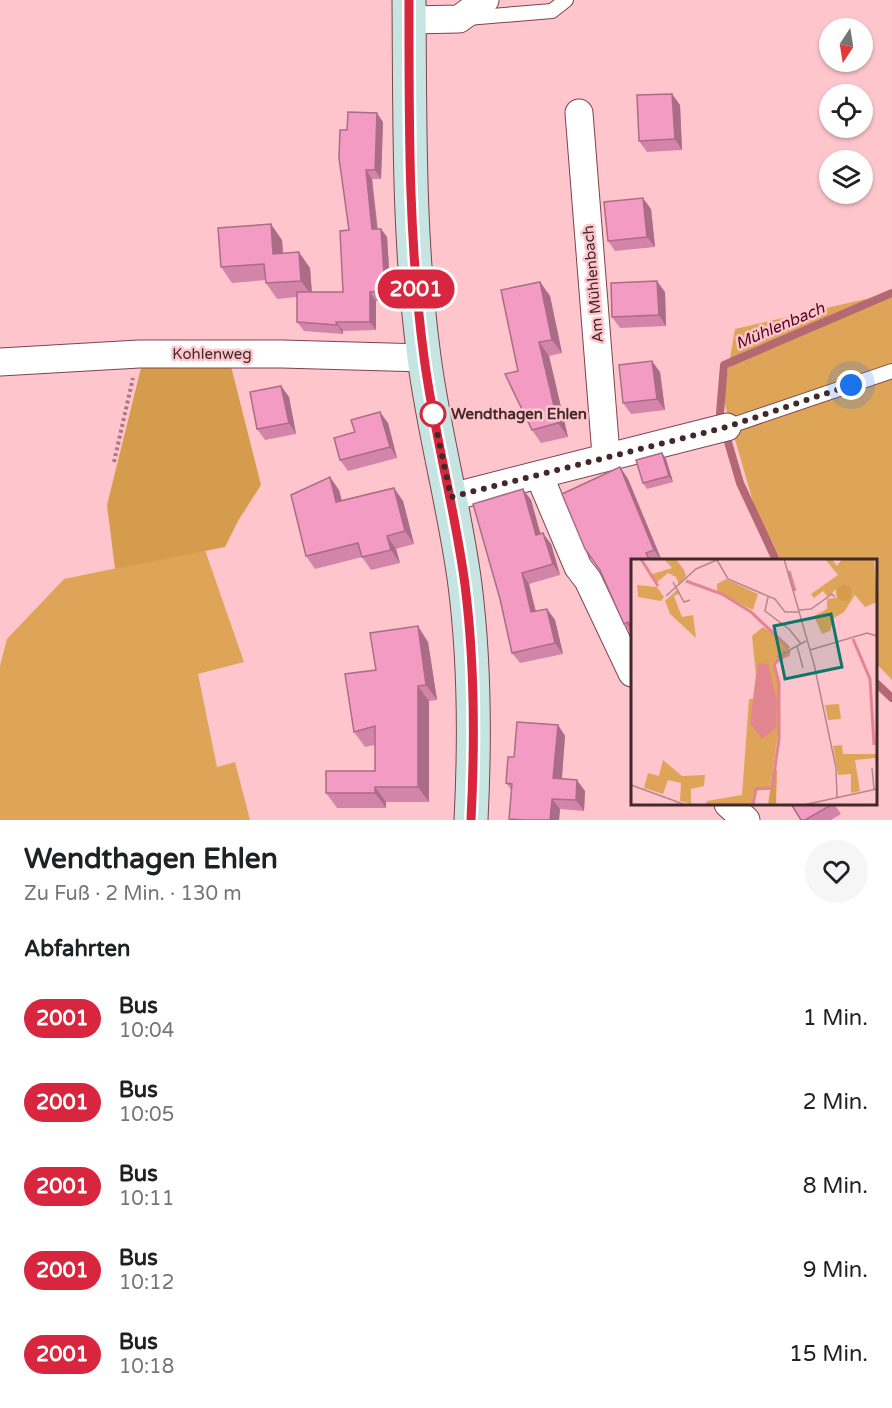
<!DOCTYPE html>
<html lang="de">
<head>
<meta charset="utf-8">
<style>
	body { margin:0; font-family:"Varela Round",sans-serif; background:#f6f6f6; color:#202124; height:100vh; display:flex; flex-direction:column; font-size:22px; white-space:nowrap }
	* { box-sizing:border-box; margin:0 }
	p { font-size:20px; color:#757577 }
	.icon { flex:none; width:33px; height:33px; fill:none; stroke:currentColor; stroke-width:2; stroke-linecap:round; stroke-linejoin:round }
	.map { position:relative; height:820px; overflow:hidden }
	.sheet { display:flex; flex-direction:column; background:#fff; flex:1 }
	.sheet>* { flex:none }
	.badge { padding:0 12px; border-radius:20px; font-size:21px; line-height:39px }
	.needle { width:39px; rotate:192deg }
	.buttons { position:absolute; left:819px; top:18px; display:grid; gap:12px }
	.buttons a { display:grid; place-items:center; width:54px; height:54px; border-radius:50%; background:#fff; box-shadow:0 2px 4px #0004; font-size:30px }
	.you { position:absolute; width:30px; height:30px; margin:-15px; border:4px solid #fff; border-radius:50%; background:#1a73e8; box-shadow:0 0 0 9px #1a73e833 }
	.map>.badge { position:absolute; translate:-50% -50%; box-shadow:0 0 0 3px #fff }
	h2 { padding:0 24px; font-size:22px; line-height:54px }
	.round { display:grid; place-items:center; flex:none; width:63px; height:63px; border-radius:32px; background:#f6f6f6 }
	.headline { display:flex; align-items:center; justify-content:space-between; height:102px; padding:0 24px }
	h1 { font-size:28px; font-weight:800; line-height:45px }
	ul { padding:0; list-style:none }
	li { display:flex; align-items:center; gap:18px; height:84px; padding:0 24px }
	li div { flex:1 }
	li b { display:block; font-size:22px }
	li em { font-style:normal }
	li .badge { min-width:66px; font-weight:700; text-align:center }
	.map>svg:first-child { display:block }
	.green { fill:#dea458 }
	.forest { fill:#d69c4e }
	.lines { fill:none; stroke-linecap:round; stroke-linejoin:round }
	.stream { stroke:#b36872; stroke-width:8 }
	.lane-casing { stroke:#7e434c; stroke-width:16 }
	.street-casing { stroke:#7e434c; stroke-width:29 }
	.secondary-casing { stroke:#7e434c; stroke-width:35 }
	.path { stroke:#a67b80; stroke-width:4; stroke-dasharray:3 3; stroke-linecap:butt }
	.lane { stroke:#fff; stroke-width:14 }
	.street { stroke:#fff; stroke-width:27 }
	.secondary { stroke:#c5e4e2; stroke-width:33 }
	.wall { fill:#d285a8 }
	.shaded-wall { fill:#ab6c88 }
	.building { fill:#f49bc3; stroke:#ab6c88; stroke-width:1.5 }
	.line-casing { stroke:#fff; stroke-width:14 }
	.line { stroke:#d7263d; stroke-width:9 }
	.walk { stroke:#43282b; stroke-width:6; stroke-dasharray:0 10.8 }
	.stop-dot { fill:#fff; stroke:#d7263d; stroke-width:3 }
	.labels { text-anchor:middle; dominant-baseline:central; stroke-width:5; stroke-linejoin:round; paint-order:stroke }
	.street-label { font-size:15px; fill:#43282b; stroke:#fec6cc }
	.stop-label { font-size:15px; font-weight:bold; fill:#43282b; stroke:#fec6cc; text-anchor:start }
	.water-label { font-size:16px; font-style:italic; fill:#5a011e; stroke:#fec6cc }
	.inset-river { fill:none; stroke:#e38491; stroke-width:3 }
	.inset-road { fill:none; stroke:#b3878c; stroke-width:1.5 }
	.view { fill:#0f766e; fill-opacity:0.15; stroke:#0f766e; stroke-width:3 }
	.inset-edge { fill:none; stroke:#43282b; stroke-width:3 }
</style>
</head>
<body>
<div class="map">
<svg width="892" height="820" viewBox="0 0 892 820">
	<rect width="100%" height="100%" fill="#fec6cc"/>
	<g class="green">
		<polygon points="892,293 892,680 876,663 876,560 781,560 754,505 723,398 735,329"/>
		<polygon points="205,550 244,662 198,674 217,767 235,762 250,820 0,820 0,666 7,639 64,579"/>
	</g>
	<polygon class="forest" points="231,366 261,485 238,521 225,547 115,569 107,505 141,368"/>
	<g class="lines">
		<g class="stream">
			<polyline points="720,413 724,365 892,293"/>
			<polyline points="726,435 740,483 776,560"/>
			<polyline points="876,683 892,698"/>
		</g>
		<defs>
			<g id="lane">
				<polyline points="467,18 552,11 566,0"/>
				<polyline points="727,427 892,371"/>
			</g>
			<g id="street">
				<polyline points="409,20 459,19 485,0"/>
				<polyline points="579,113 606,455"/>
				<polyline points="0,362 139,354 282,354 424,358"/>
				<polyline points="539,475 578,567 588,580 632,673"/>
				<polyline points="451,497 727,427"/>
				<polyline points="728,804 746,820"/>
			</g>
			<path id="secondary" d="M409,0C410,119 408,239 424,357C434,434 455,508 465,585C475,664 475,741 471,820"/>
		</defs>
		<use href="#lane" class="lane-casing"/>
		<use href="#street" class="street-casing"/>
		<use href="#secondary" class="secondary-casing"/>
		<polyline class="path" points="114,462 133,378"/>
		<use href="#lane" class="lane"/>
		<use href="#street" class="street"/>
		<use href="#secondary" class="secondary"/>
	</g>
	<g class="wall">
		<polygon points="672,94 680,105 682,150 647,152 639,141"/>
		<polygon points="383,122 381,179 372,179 378,229 381,229 387,237 391,300 376,301 376,330 343,331 343,334 304,331 297,322 297,297 277,299 266,283 266,280 232,283 221,267 282,240 283,253 310,268 312,292 343,292 349,230 347,130"/>
		<polygon points="651,209 655,247 615,251 608,241"/>
		<polygon points="540,282 550,296 562,353 549,356 568,437 541,443 532,430 518,371"/>
		<polygon points="665,292 666,326 620,328 612,317"/>
		<polygon points="660,372 665,410 631,414 623,403"/>
		<polygon points="281,386 289,397 296,434 265,440 257,429"/>
		<polygon points="388,423 397,458 348,471 340,460"/>
		<polygon points="662,453 666,459 673,482 647,489 643,483"/>
		<polygon points="620,467 628,479 662,561 633,561 633,636 624,624 601,572"/>
		<polygon points="394,488 403,501 414,544 396,549 400,563 371,570 362,557 315,569 306,556 339,490 342,501"/>
		<polygon points="531,500 540,534 551,544 560,575 529,584 536,611 547,609 555,620 563,654 520,663 512,653"/>
		<polygon points="428,642 437,700 429,701 429,802 386,802 386,808 337,808 326,793 375,771 375,745 365,747 354,732 376,670"/>
		<polygon points="558,725 565,736 562,779 585,791 584,811 560,809 559,820 510,820 509,819 512,791 506,783 514,757"/>
		<polygon points="791,804 834,804 841,814 831,820 801,820"/>
	</g>
	<g class="shaded-wall">
		<polygon points="672,94 680,105 682,150 675,139"/>
		<polygon points="377,113 383,122 381,179 375,170"/>
		<polygon points="366,170 372,179 378,238 372,229"/>
		<polygon points="643,198 651,209 655,247 647,237"/>
		<polygon points="271,224 282,240 284,270 273,254"/>
		<polygon points="381,229 387,237 391,300 385,291"/>
		<polygon points="299,252 310,268 312,296 301,281"/>
		<polygon points="657,281 665,292 666,326 659,315"/>
		<polygon points="540,282 550,296 562,353 552,340"/>
		<polygon points="370,292 376,301 376,330 370,322"/>
		<polygon points="336,322 343,331 343,334 337,325"/>
		<polygon points="539,342 549,356 568,437 558,423"/>
		<polygon points="652,361 660,372 665,410 657,399"/>
		<polygon points="281,386 289,397 296,434 289,423"/>
		<polygon points="380,412 388,423 397,458 390,447"/>
		<polygon points="662,453 666,459 673,482 669,476"/>
		<polygon points="620,467 628,479 662,561 654,550"/>
		<polygon points="330,477 339,490 345,515 336,502"/>
		<polygon points="394,488 403,501 414,544 405,531"/>
		<polygon points="523,489 531,500 544,546 536,535"/>
		<polygon points="543,533 551,544 560,575 553,564"/>
		<polygon points="387,536 396,549 400,563 391,550"/>
		<polygon points="522,573 529,584 538,623 531,612"/>
		<polygon points="547,609 555,620 563,654 555,643"/>
		<polygon points="418,626 428,642 437,700 426,685"/>
		<polygon points="418,686 429,701 429,802 418,787"/>
		<polygon points="558,725 565,736 561,789 553,778"/>
		<polygon points="577,780 585,791 584,811 576,800"/>
		<polygon points="375,787 386,802 386,808 375,793"/>
		<polygon points="552,799 560,809 559,820 550,820"/>
	</g>
	<g class="building">
		<polygon points="672,94 675,139 639,141 637,95"/>
		<polygon points="348,112 377,113 375,170 366,170 372,229 381,229 385,291 370,292 370,322 336,322 337,325 297,322 297,292 343,292 340,231 349,230 339,158 340,130 347,130"/>
		<polygon points="643,198 647,237 608,241 604,202"/>
		<polygon points="271,224 273,254 299,252 301,281 266,283 264,264 221,267 218,228"/>
		<polygon points="657,281 659,315 612,317 611,283"/>
		<polygon points="540,282 552,340 539,342 558,423 532,430 505,374 518,371 501,290"/>
		<polygon points="652,361 657,399 623,403 619,365"/>
		<polygon points="281,386 289,423 257,429 250,392"/>
		<polygon points="380,412 390,447 340,460 334,438 355,432 351,420"/>
		<polygon points="662,453 669,476 643,483 636,460"/>
		<polygon points="620,467 654,550 646,553 650,561 633,561 633,633 628,622 624,624 600,570 585,549 562,494"/>
		<polygon points="330,477 336,502 394,488 405,531 387,536 391,550 362,557 358,543 306,556 291,495"/>
		<polygon points="523,489 536,535 543,533 553,564 522,573 531,612 547,609 555,643 512,653 500,599 473,504"/>
		<polygon points="418,626 426,685 418,686 418,787 375,787 375,793 326,793 326,771 375,771 375,726 354,732 345,674 376,670 370,633"/>
		<polygon points="517,722 558,725 553,778 577,780 576,800 552,799 550,820 525,820 509,819 512,784 506,783 508,757 514,757"/>
		<polygon points="791,804 833,804 805,820 801,820"/>
	</g>
	<g class="lines">
		<defs>
			<path id="line" d="M409,0C409,119 408,239 424,357C434,434 455,508 465,585C475,664 475,741 471,820"/>
		</defs>
		<use href="#line" class="line-casing"/>
		<use href="#line" class="line"/>
		<polyline class="walk" points="433,414 451,497 727,427 851,385"/>
	</g>
	<circle class="stop-dot" cx="433" cy="414" r="12"/>
	<g class="labels">
		<g class="street-label">
			<text transform="translate(593 284) rotate(-95)">Am Mühlenbach</text>
			<text x="212" y="354">Kohlenweg</text>
		</g>
		<g class="stop-label">
			<text x="451" y="414">Wendthagen Ehlen</text>
		</g>
		<g class="water-label">
			<text transform="translate(780 326) rotate(-23)">Mühlenbach</text>
		</g>
	</g>
	<g transform="translate(631 559)">
		<rect width="246" height="246" fill="#fec6cc"/>
		<path d="M33,0H45L53,11L55,17L48,26L45,18L37,14L25,24L18,16L41,9ZM194,0H201L206,7L211,0H243L246,43L234,48L224,36L213,53L203,59L199,72L191,75L183,57L196,50V40L223,36L204,31L197,38L192,32L183,39L180,35L207,16ZM95,20L127,35L122,51L86,33V25ZM6,26L26,28L33,38L30,42L7,38ZM47,30L49,34L43,37L51,58L62,56L65,79L39,55L34,42ZM132,68L153,82L159,92V97L141,104L147,121V175L139,230L128,229L123,233L122,246H75L76,242L111,236L118,140H122L125,116L121,77ZM208,145L210,160L197,161L194,146ZM211,186L212,195H246V211L244,199L224,201L229,232L220,234V215L207,216L202,187ZM32,201L51,217L74,216L73,227L60,230V245L49,242L50,224L37,221L32,235L13,229L17,214L28,217Z" fill="#dea458"/>
		<path d="M205 34a8 8 0 1 1 16 0a8 8 0 1 1-16 0ZM142,211H146L145,246H137Z" fill="#d69c4e"/>
		<path d="M127,104L137,105L146,141L145,169L131,180L119,164Z" fill="#e38491"/>
		<path class="inset-river" d="M10,0L27,27M158,12L164,32M55,22L91,35L120,53L158,89M222,80L239,120L243,186M122,246L125,230L141,229L148,180V124L143,105L159,92"/>
		<path class="inset-road" d="M153,0L183,105L205,209L206,238M86,1L97,20L144,40L154,53H168M42,23L53,43L59,41M35,37L65,10L88,0M137,38L134,52L158,70L170,85M168,51L180,50L201,35L204,38M166,87L172,109M179,91L236,74L246,77M146,98L175,82M241,209L243,230M0,226L55,246M172,246L246,230"/>
		<path class="view" d="M200,55L211,108L154,120L143,67Z"/>
		<rect width="246" height="246" class="inset-edge"/>
	</g>
</svg>
<div class="buttons">
<a><svg class="needle" viewBox="-14 -14 28 28"><path d="M0-13l5 13h-10z" fill="#e53935"/><path d="M0 13l5-13h-10z" fill="#757577"/></svg></a>
<a><svg class="icon" aria-label="locate" viewBox="0 0 24 24"><circle cx="12" cy="12" r="6"/><path d="M12 2v4M12 18v4M2 12h4M18 12h4"/></svg></a>
<a><svg class="icon" aria-label="layers" viewBox="0 0 24 24"><path d="M12 4l9 5-9 5-9-5zM3 14l9 5 9-5"/></svg></a>
</div>
<div class="you" style="left:851px;top:385px"></div>
<b class="badge" style="left:416px;top:289px;background:#d7263d;color:#fff">2001</b>
</div>
<section class="sheet">
<div class="headline"><div><h1>Wendthagen Ehlen</h1><p>Zu Fuß · 2 Min. · 130 m</p></div><a class="round"><svg class="icon" aria-label="heart" viewBox="0 0 24 24"><path d="M12 20l-8-8c-3-5 5-10 8-4 3-6 11-1 8 4z"/></svg></a></div>
<h2>Abfahrten</h2>
<ul>
<li><span class="badge" style="background:#d7263d;color:#fff">2001</span><div><b>Bus</b><p>10:04</p></div><em>1 Min.</em></li>
<li><span class="badge" style="background:#d7263d;color:#fff">2001</span><div><b>Bus</b><p>10:05</p></div><em>2 Min.</em></li>
<li><span class="badge" style="background:#d7263d;color:#fff">2001</span><div><b>Bus</b><p>10:11</p></div><em>8 Min.</em></li>
<li><span class="badge" style="background:#d7263d;color:#fff">2001</span><div><b>Bus</b><p>10:12</p></div><em>9 Min.</em></li>
<li><span class="badge" style="background:#d7263d;color:#fff">2001</span><div><b>Bus</b><p>10:18</p></div><em>15 Min.</em></li>
</ul>
</section>
</body>
</html>
